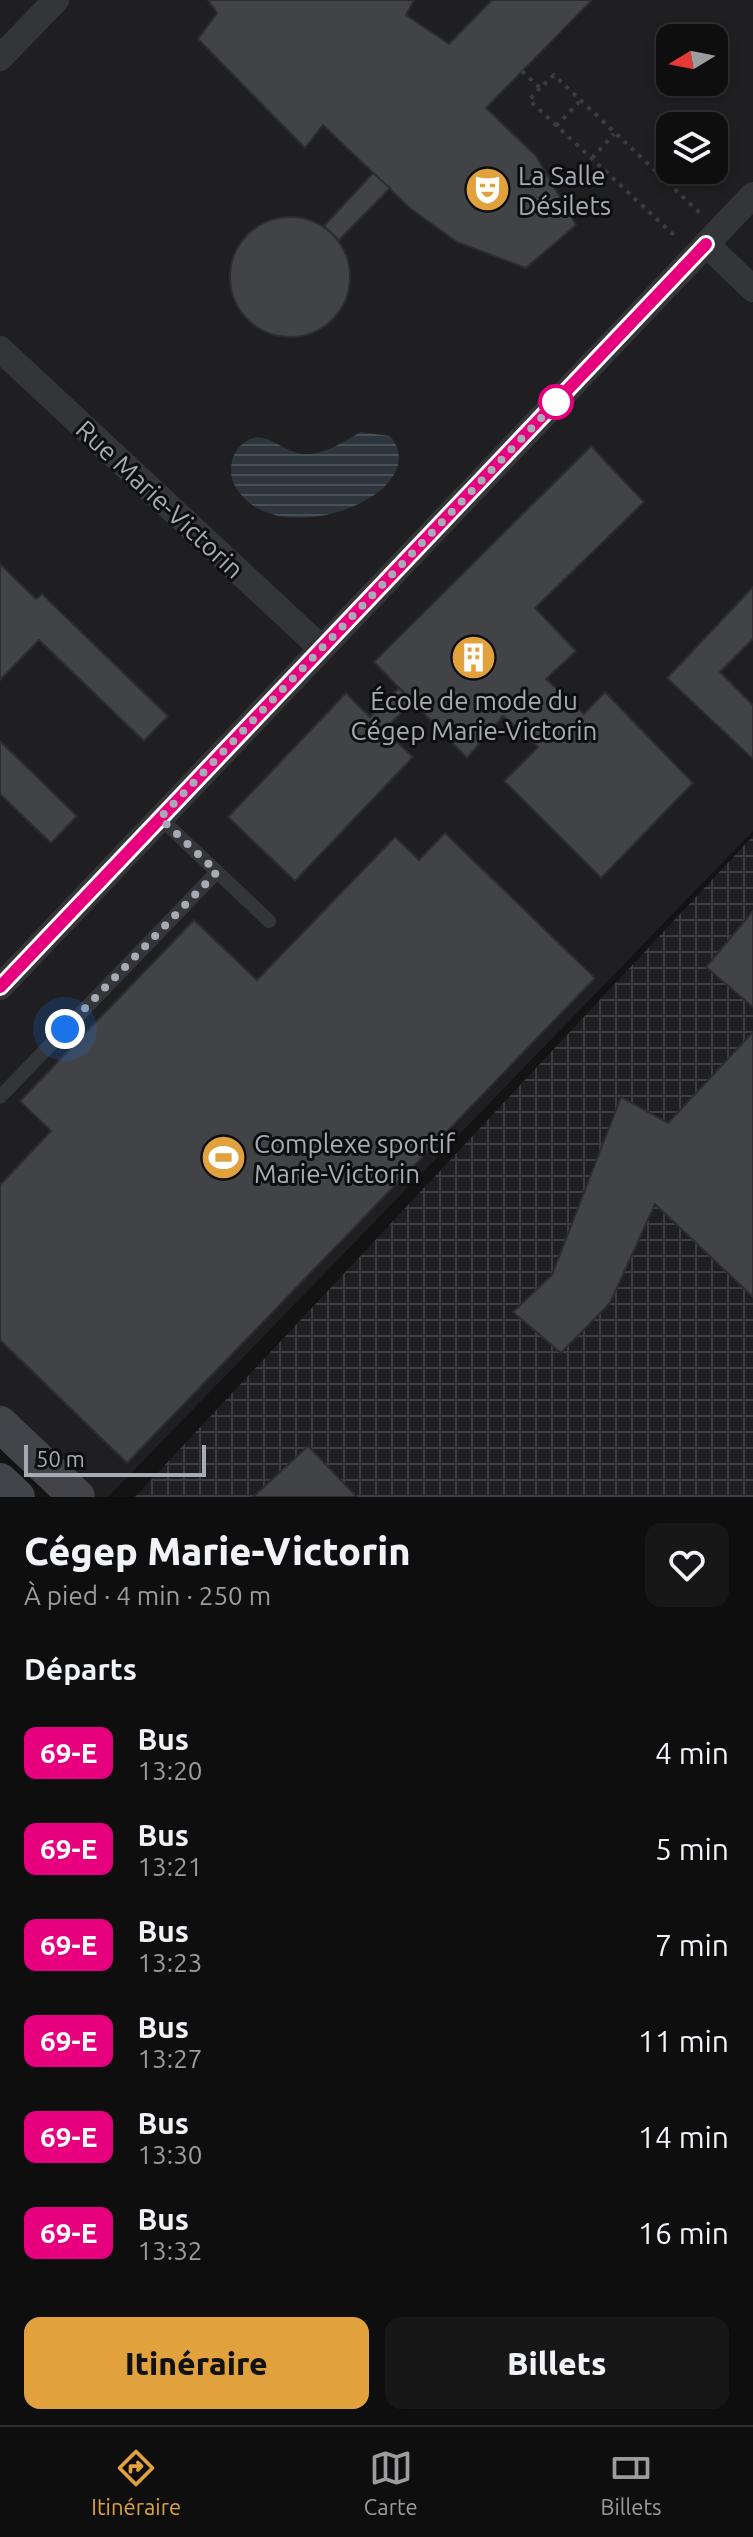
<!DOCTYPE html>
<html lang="fr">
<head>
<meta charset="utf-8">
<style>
	body { margin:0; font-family:Ubuntu,sans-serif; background:#171718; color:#f1f3f6; height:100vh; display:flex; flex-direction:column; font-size:30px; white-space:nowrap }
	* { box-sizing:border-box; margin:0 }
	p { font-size:26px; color:#9b9c9e }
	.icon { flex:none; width:44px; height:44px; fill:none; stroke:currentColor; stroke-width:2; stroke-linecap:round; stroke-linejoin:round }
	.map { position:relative; height:1497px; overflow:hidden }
	.panel { display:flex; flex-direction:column; background:#0e0e0f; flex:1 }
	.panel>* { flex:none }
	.badge { padding:0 16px; border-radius:12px; font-size:28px; line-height:52px }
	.needle { width:52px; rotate:260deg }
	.fabs { position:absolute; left:656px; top:24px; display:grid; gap:16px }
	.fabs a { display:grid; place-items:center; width:72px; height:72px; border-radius:16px; background:#0e0e0f; box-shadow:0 4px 12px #0003,0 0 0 2px #2e2e2f; font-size:40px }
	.scale { position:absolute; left:24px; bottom:20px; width:182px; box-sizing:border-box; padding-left:8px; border:4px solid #a6abb4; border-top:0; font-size:22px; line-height:28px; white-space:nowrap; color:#a6abb4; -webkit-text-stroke:6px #0e0e0f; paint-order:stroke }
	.you { position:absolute; width:40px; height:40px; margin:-20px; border:6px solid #fff; border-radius:50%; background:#1a73e8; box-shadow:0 0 0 12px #1a73e833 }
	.map>.badge { position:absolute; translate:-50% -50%; box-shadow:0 0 0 4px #fff }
	h2 { padding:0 24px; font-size:30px; line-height:72px }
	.round { display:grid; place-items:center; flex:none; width:84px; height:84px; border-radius:16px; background:#171718 }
	.summary { display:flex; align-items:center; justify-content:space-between; height:136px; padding:0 24px }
	h1 { font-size:38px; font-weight:800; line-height:60px }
	.action { display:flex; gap:16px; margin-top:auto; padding:16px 24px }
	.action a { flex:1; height:92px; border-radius:16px; background:#e1a23e; color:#111; font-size:32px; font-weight:800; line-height:92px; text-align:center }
	.action a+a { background:#171718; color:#f1f3f6 }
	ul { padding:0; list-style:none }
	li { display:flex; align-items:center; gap:24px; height:96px; padding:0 24px }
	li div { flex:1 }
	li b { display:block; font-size:30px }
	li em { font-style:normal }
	li .badge { min-width:88px; font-weight:700; text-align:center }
	.menu { display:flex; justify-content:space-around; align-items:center; height:112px; border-top:2px solid #2e2e2f; background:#0e0e0f; font-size:22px; color:#9b9c9e }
	.menu a { display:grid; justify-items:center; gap:4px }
	.menu .selected { color:#e1a23e }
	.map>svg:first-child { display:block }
	.built { fill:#1f1f21; fill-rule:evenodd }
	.industrial { fill:url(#industrial-grid) }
	.water { fill:url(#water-rules) }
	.building { fill:#424347; stroke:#2d2d30; stroke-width:2 }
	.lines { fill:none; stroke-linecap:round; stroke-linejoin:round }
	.path { stroke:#3a3c40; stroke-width:4; stroke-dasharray:4 6; stroke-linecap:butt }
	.lane { stroke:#343539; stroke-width:14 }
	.street { stroke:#343539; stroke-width:26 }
	.secondary { stroke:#434449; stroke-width:36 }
	.line-casing { stroke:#fff; stroke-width:18 }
	.line { stroke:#e6007e; stroke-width:12 }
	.walk { stroke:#a6abb4; stroke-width:8; stroke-dasharray:0 14.4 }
	.stop-dot { fill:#fff; stroke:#e6007e; stroke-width:4 }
	.labels { text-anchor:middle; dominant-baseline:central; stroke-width:6; stroke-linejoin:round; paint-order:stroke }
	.poi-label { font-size:26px; fill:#a6abb4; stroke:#0e0e0f; text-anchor:start }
	.street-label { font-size:26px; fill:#a6abb4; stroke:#0e0e0f }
</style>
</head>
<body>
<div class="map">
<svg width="753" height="1497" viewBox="0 0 753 1497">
	<defs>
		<pattern id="industrial-grid" width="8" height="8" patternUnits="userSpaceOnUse" patternTransform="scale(2)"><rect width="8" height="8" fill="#1f1f21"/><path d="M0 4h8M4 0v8" fill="none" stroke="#3d3d3f"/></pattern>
		<pattern id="water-rules" width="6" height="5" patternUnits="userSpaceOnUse" patternTransform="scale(2)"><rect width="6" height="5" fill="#2d363c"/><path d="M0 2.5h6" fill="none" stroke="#485056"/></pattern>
	</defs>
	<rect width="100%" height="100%" fill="#131314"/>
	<path class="built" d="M0,0H753V831L108,1497H76L0,1425ZM670,38H714V82H670ZM670,126H714V170H670Z"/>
	<polygon class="industrial" points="753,836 753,1497 135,1497"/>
	<path class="water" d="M361,432L390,436C435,489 299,547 247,501C238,492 231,483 231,470C231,457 237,446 248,440C268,430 284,454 305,454C325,455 344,441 361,432Z"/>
	<g class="building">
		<polygon points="208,0 414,0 406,15 449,44 492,0 592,0 486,108 536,156 576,225 526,268 457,242 411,209 323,125 305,148 198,39 217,13"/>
		<polygon points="373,173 390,188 339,240 324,226"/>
		<circle cx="290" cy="277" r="60"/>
		<polygon points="591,446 644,502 535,608 576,651 546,679 584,714 605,692 693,783 601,878 504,781 538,747 503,716 467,758 374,662"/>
		<polygon points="0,564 36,599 42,594 168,716 144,741 39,640 0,680"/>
		<polygon points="753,587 753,639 720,672 753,705 753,759 667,678"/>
		<polygon points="399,688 413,701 384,730 413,757 295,881 228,817 346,693 370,717"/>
		<polygon points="0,741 77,816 51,843 0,794"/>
		<polygon points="445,833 595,978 127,1463 0,1340 0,1185 51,1131 20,1101 194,920 257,980 395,837 419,860"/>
		<polygon points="753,911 753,1007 706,967"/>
		<polygon points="753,1032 753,1297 655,1204 610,1303 561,1353 513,1312 552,1275 621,1097 668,1123"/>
		<polygon points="308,1446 357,1497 253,1497"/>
	</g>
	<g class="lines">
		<g class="path">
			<polyline points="522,71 540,88 554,75 701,214"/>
			<polyline points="540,88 529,100 677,238"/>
			<polyline points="556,126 579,102"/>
			<polyline points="592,158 614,134"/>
		</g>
		<g class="lane">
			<polyline points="160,818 269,921"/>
			<polyline points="0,1097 217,872"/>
		</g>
		<g class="street">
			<polyline points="0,58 56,0"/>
			<polyline points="706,244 753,289"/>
			<polyline points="0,349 321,648"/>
			<polyline points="0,987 753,195"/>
		</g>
		<g class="secondary">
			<polyline points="0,1424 77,1497"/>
			<polyline points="0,1481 17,1497"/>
		</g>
	</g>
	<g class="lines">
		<defs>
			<polyline id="line" points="0,987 706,244"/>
		</defs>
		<use href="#line" class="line-casing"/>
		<use href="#line" class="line"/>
		<polyline class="walk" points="65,1029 217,872 160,818 565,393 556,402"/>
	</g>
	<defs>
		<symbol id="theatre-disc" viewBox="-11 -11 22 22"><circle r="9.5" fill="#e1a23e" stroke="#0e0e0f"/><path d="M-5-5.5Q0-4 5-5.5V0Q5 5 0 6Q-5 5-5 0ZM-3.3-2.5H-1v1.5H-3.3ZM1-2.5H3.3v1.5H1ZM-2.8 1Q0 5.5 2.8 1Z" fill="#fff"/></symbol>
		<symbol id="building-disc" viewBox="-11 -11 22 22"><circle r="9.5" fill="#e1a23e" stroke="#0e0e0f"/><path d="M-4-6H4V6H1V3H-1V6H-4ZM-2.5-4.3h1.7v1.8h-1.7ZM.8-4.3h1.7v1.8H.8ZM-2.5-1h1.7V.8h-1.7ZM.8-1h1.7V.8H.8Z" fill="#fff"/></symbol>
		<symbol id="stadium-disc" viewBox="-11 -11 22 22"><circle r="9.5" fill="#e1a23e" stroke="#0e0e0f"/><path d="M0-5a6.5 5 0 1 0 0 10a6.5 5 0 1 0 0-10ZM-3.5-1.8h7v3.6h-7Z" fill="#fff"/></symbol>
	</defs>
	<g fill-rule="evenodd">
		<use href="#theatre-disc" x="462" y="164" width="51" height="51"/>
		<use href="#building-disc" x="448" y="632" width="51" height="51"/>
		<use href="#stadium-disc" x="198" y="1132" width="51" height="51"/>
	</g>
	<circle class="stop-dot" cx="556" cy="402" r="16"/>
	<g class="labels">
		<g class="poi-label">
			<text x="518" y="175">La Salle<tspan x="518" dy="30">Désilets</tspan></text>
			<text x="474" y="700" text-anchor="middle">École de mode du<tspan x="474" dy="30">Cégep Marie-Victorin</tspan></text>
			<text x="254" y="1143">Complexe sportif<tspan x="254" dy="30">Marie-Victorin</tspan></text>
		</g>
		<g class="street-label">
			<text transform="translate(160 499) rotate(43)">Rue Marie-Victorin</text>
		</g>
	</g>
</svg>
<div class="fabs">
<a><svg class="needle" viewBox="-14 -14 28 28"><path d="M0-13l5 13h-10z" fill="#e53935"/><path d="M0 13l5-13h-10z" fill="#9b9c9e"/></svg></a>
<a><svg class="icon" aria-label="layers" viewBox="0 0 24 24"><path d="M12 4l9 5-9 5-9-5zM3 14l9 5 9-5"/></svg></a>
</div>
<div class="scale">50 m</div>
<div class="you" style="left:65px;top:1029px"></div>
</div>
<section class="panel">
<div class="summary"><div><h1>Cégep Marie-Victorin</h1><p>À pied · 4 min · 250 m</p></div><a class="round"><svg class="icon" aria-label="heart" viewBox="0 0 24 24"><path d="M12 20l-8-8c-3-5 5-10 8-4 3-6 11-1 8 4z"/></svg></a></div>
<h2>Départs</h2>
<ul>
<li><span class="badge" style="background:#e6007e;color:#fff">69-E</span><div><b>Bus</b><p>13:20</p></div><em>4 min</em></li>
<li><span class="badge" style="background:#e6007e;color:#fff">69-E</span><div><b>Bus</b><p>13:21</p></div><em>5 min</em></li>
<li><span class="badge" style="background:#e6007e;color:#fff">69-E</span><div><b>Bus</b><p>13:23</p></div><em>7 min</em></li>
<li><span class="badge" style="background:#e6007e;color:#fff">69-E</span><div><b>Bus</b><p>13:27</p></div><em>11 min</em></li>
<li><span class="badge" style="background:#e6007e;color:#fff">69-E</span><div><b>Bus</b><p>13:30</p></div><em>14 min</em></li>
<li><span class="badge" style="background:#e6007e;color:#fff">69-E</span><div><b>Bus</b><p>13:32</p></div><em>16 min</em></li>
</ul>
<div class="action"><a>Itinéraire</a><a>Billets</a></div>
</section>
<nav class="menu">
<a class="selected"><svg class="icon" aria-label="directions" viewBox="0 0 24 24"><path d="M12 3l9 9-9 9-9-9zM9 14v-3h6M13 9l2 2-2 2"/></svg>Itinéraire</a>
<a><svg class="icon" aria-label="map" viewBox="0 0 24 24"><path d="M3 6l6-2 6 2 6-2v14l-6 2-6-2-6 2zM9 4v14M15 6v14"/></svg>Carte</a>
<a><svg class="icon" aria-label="tickets" viewBox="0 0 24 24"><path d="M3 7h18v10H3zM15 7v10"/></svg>Billets</a>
</nav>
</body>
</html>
